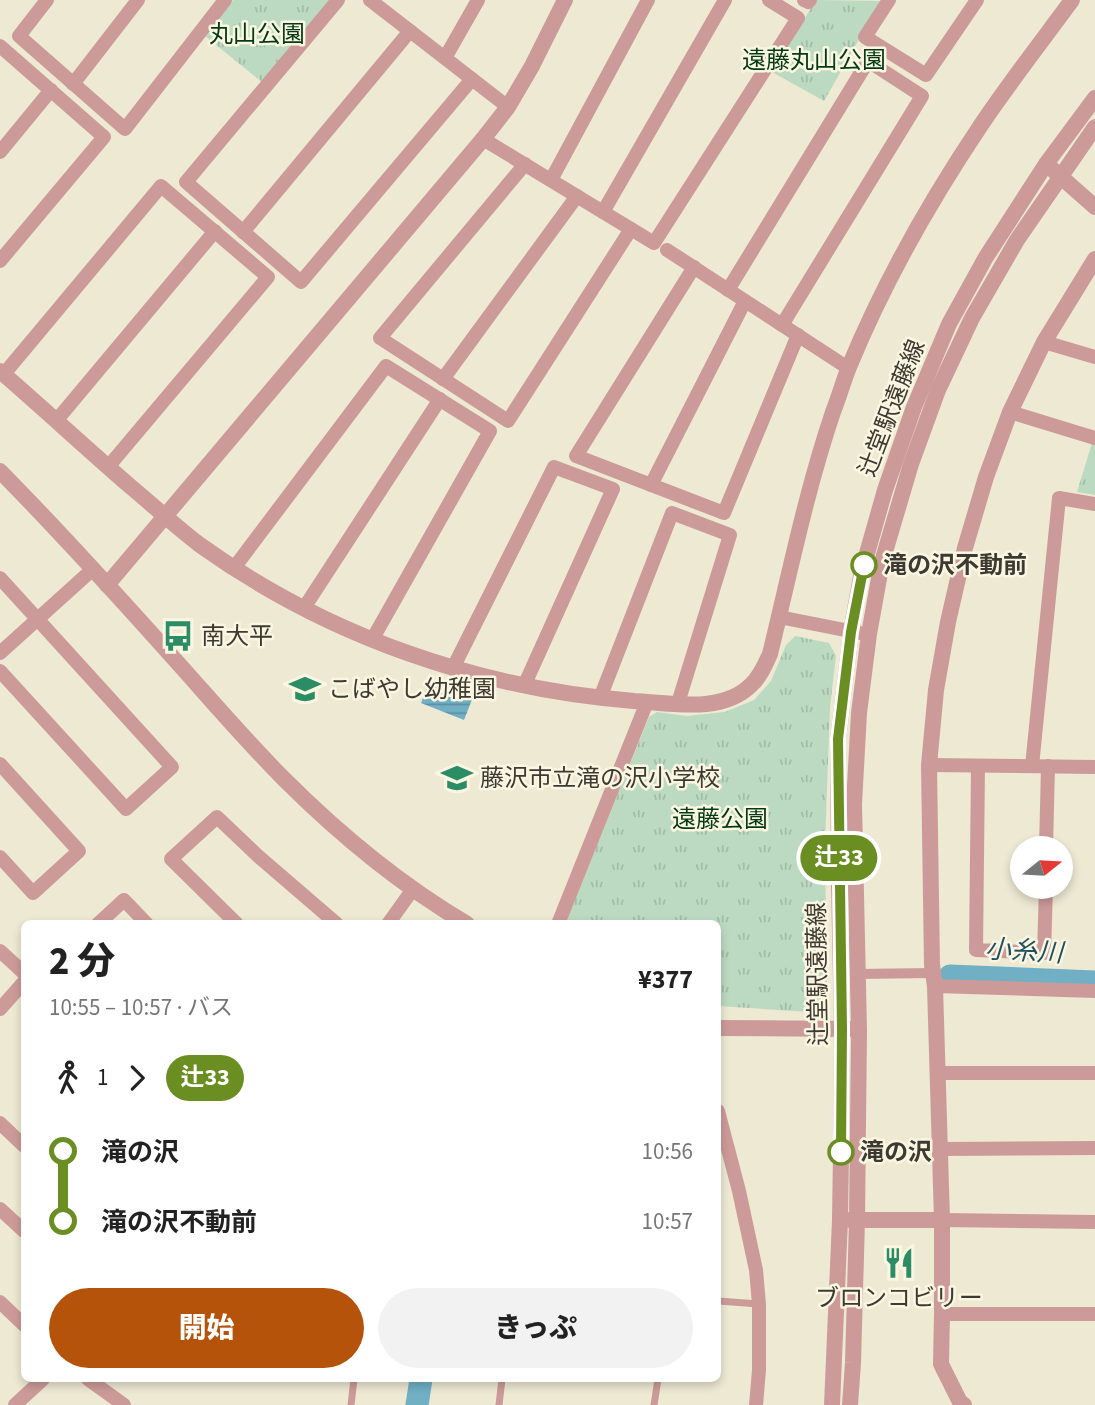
<!DOCTYPE html>
<html lang="ja">
<head>
<meta charset="utf-8">
<style>
	body { margin:0; font-family:"Source Sans 3","Noto Sans JP",sans-serif; background:#f2f2f2; color:#222; height:100vh; display:flex; flex-direction:column; font-size:26px; white-space:nowrap }
	* { box-sizing:border-box; margin:0 }
	p { font-size:23px; color:#767676 }
	.icon { flex:none; width:38px; height:38px; fill:none; stroke:currentColor; stroke-width:2; stroke-linecap:round; stroke-linejoin:round }
	.map { position:relative; flex:1; overflow:hidden }
	.sheet { position:absolute; left:21px; top:920px; width:700px; height:462px; display:flex; flex-direction:column; background:#fff; border-radius:10px; box-shadow:0 4px 10px #0003 }
	.sheet>* { flex:none }
	.badge { padding:0 14px; border-radius:23px; font-size:24px; line-height:46px }
	.needle { width:46px; rotate:72deg }
	.controls { position:absolute; left:1010px; top:836px; display:grid; gap:14px }
	.controls a { display:grid; place-items:center; width:63px; height:63px; border-radius:50%; background:#fff; box-shadow:0 4px 10px #0003; font-size:35px }
	.map>.badge { position:absolute; translate:-50% -50%; box-shadow:0 0 0 4px #fff }
	.legs { display:flex; align-items:center; gap:10px; height:77px; padding:0 28px; font-size:23px }
	.legs p { margin-inline-start:auto }
	.summary { display:flex; align-items:center; justify-content:space-between; height:119px; padding:0 28px }
	h1 { font-size:38px; font-weight:800; line-height:52px }
	.cta { display:flex; gap:14px; margin-top:auto; padding:14px 28px }
	.cta a { flex:1; height:80px; border-radius:42px; background:#b45309; color:#fff; font-size:28px; font-weight:800; line-height:80px; text-align:center }
	.cta a+a { background:#f2f2f2; color:#222 }
	ul { padding:0 28px; list-style:none }
	li { display:flex; align-items:center; gap:24px; height:70px; font-size:26px }
	li i { display:grid; place-items:center; width:10px; height:100%; margin:0 9px; background:currentColor }
	li i::after { content:''; width:18px; height:18px; margin:-9px; border:5px solid; border-radius:50%; background:#fff }
	li p { margin-inline-start:auto }
	li:first-child i { background:linear-gradient(#0000 50%,currentColor 0) }
	li:last-child i { background:linear-gradient(currentColor 50%,#0000 0) }
	.map>svg:first-child { display:block }
	.park { fill:url(#park-tufts) }
	.water { fill:url(#water-rules) }
	.lines { fill:none; stroke-linecap:round; stroke-linejoin:round }
	.river { stroke:#71afc5; stroke-width:23 }
	.service { stroke:#cc9b99; stroke-width:7 }
	.pedestrian { stroke:#cc9b99; stroke-width:10 }
	.minor { stroke:#cc9b99; stroke-width:14 }
	.tertiary { stroke:#cc9b99; stroke-width:16 }
	.line-1-casing { stroke:#fff; stroke-width:16 }
	.line-1 { stroke:#6b8e23; stroke-width:10 }
	.stop-1-dot { fill:#fff; stroke:#6b8e23; stroke-width:3.5 }
	.labels { text-anchor:middle; dominant-baseline:central; stroke-width:5; stroke-linejoin:round; paint-order:stroke }
	.park-label { font-size:24px; fill:#023916; stroke:#fbf6e1 }
	.street-label { font-size:24px; fill:#3c3a32; stroke:#fbf6e1 }
	.stop-label { font-size:24px; font-weight:bold; fill:#3c3a32; stroke:#fbf6e1; text-anchor:start }
	.poi-label { font-size:24px; fill:#3c3a32; stroke:#fbf6e1; text-anchor:start }
	.water-label { font-size:26px; font-style:italic; fill:#1e5262; stroke:#fbf6e1 }
</style>
</head>
<body>
<div class="map">
<svg width="1095" height="1405" viewBox="0 0 1095 1405">
	<defs>
		<pattern id="park-tufts" width="24" height="20" patternUnits="userSpaceOnUse" patternTransform="scale(1.75)"><rect width="24" height="20" fill="#bcdac1"/><path d="M3 7l-1-3M5 7V3M7 7l1-3M15 17l-1-3M17 17v-4M19 17l1-3" fill="none" stroke="#a2bca6"/></pattern>
		<pattern id="water-rules" width="6" height="5" patternUnits="userSpaceOnUse" patternTransform="scale(1.75)"><rect width="6" height="5" fill="#71afc5"/><path d="M0 2.5h6" fill="none" stroke="#5e8fa1"/></pattern>
	</defs>
	<rect width="100%" height="100%" fill="#ede9d3"/>
	<g class="park">
		<polygon points="233,0 331,0 262,82 205,36"/>
		<polygon points="816,0 881,1 824,101 772,72"/>
		<polygon points="1092,443 1095,444 1095,495 1077,492"/>
		<polygon points="795,636 829,643 836,656 830,707 825,846 827,992 809,1012 718,1006 718,924 565,924 649,717 657,712 687,716 725,712 754,700 771,681 786,645"/>
	</g>
	<polygon class="water" points="430,680 473,697 464,720 421,703"/>
	<g class="lines">
		<g class="river">
			<polyline points="950,976 1095,982"/>
			<polyline points="417,1405 421,1379"/>
		</g>
		<g class="service">
			<polyline points="718,1301 759,1304"/>
			<polyline points="351,1405 354,1379"/>
			<polyline points="499,1405 502,1379"/>
			<polyline points="654,1405 658,1379"/>
		</g>
		<polyline class="pedestrian" points="857,974 933,973"/>
		<g class="minor">
			<polyline points="47,0 19,36 125,129 225,0"/>
			<polyline points="338,0 186,182 301,282 472,79"/>
			<polyline points="370,0 508,107"/>
			<polyline points="804,0 808,2 810,0"/>
			<polyline points="889,0 865,37 926,75 977,0"/>
			<polyline points="0,46 104,137 0,261"/>
			<polyline points="445,58 478,0"/>
			<polyline points="73,84 138,0"/>
			<polyline points="483,139 654,243 798,18 769,0"/>
			<polyline points="0,152 51,90"/>
			<polyline points="525,164 380,338 508,421 631,229"/>
			<polyline points="551,180 648,0"/>
			<polyline points="603,212 725,0"/>
			<polyline points="243,232 410,31"/>
			<polyline points="667,250 848,368"/>
			<polyline points="694,267 576,456 724,513 798,335"/>
			<polyline points="728,290 868,61 922,96 782,325"/>
			<polyline points="1044,342 1095,357"/>
			<polyline points="4,374 161,186 268,277 108,467"/>
			<polyline points="443,379 577,196"/>
			<polyline points="1010,412 1095,438"/>
			<polyline points="56,421 215,231"/>
			<polyline points="651,485 745,301"/>
			<polyline points="234,568 386,366 490,431 372,640"/>
			<polyline points="0,578 172,767 126,809 0,671"/>
			<polyline points="304,608 440,399"/>
			<polyline points="779,617 860,633"/>
			<polyline points="0,653 93,569"/>
			<polyline points="453,668 554,467 613,489 524,686"/>
			<polyline points="600,698 672,513 730,535 678,703"/>
			<polyline points="0,764 79,851 33,893 0,857"/>
			<polyline points="929,765 1095,767"/>
			<polyline points="978,766 976,950 1044,953 1046,887"/>
			<polyline points="1032,766 1059,498 1095,504"/>
			<polyline points="1046,849 1048,766"/>
			<polyline points="98,924 124,900 147,924"/>
			<polyline points="237,924 171,859 217,817 258,856 337,924"/>
			<polyline points="388,924 413,889"/>
			<polyline points="558,924 647,702"/>
			<polyline points="0,951 24,973"/>
			<polyline points="935,986 1095,991"/>
			<polyline points="0,1009 24,982"/>
			<polyline points="937,1073 1095,1073"/>
			<polyline points="718,1111 739,1191 756,1270 759,1304 759,1370 756,1405"/>
			<polyline points="0,1123 24,1146"/>
			<polyline points="940,1149 1095,1148"/>
			<polyline points="0,1209 24,1231"/>
			<polyline points="942,1220 1095,1222"/>
			<polyline points="0,1302 24,1325"/>
			<polyline points="942,1314 1095,1314"/>
			<polyline points="88,1379 124,1405"/>
			<polyline points="15,1405 43,1379"/>
		</g>
		<g class="tertiary">
			<polyline points="1052,169 1095,207"/>
			<path d="M0,371C44,409 87,449 131,487C154,506 176,527 200,545C327,636 479,689 634,701C671,703 722,714 751,685C760,677 765,665 770,654C790,572 806,492 833,412C839,397 843,382 849,367C884,282 930,201 981,125C1010,82 1042,41 1072,0"/>
			<path d="M0,471C61,533 119,597 177,662C212,701 247,742 284,779C339,834 401,885 467,924"/>
			<polyline points="107,585 483,139 508,107 532,66 565,0"/>
			<polyline points="718,1028 852,1029"/>
			<polyline points="850,1220 942,1220"/>
			<polyline points="832,1405 840,1220 841,1152 842,1029 839,884 838,739 851,632 862,571 885,490 914,407 949,324 986,257 1046,164 1095,98"/>
			<polyline points="850,1405 853,1363 857,1220 859,1030 854,804 859,713 869,634 882,562 911,464 938,390 972,318 1017,240 1095,127"/>
			<polyline points="964,1405 960,1402 941,1364 942,1314 942,1220 935,986 932,965 929,765 936,690 948,622 965,548 986,477 1010,412 1044,342 1095,259"/>
		</g>
	</g>
	<g class="lines">
		<defs>
			<polyline id="line-1" points="841,1152 842,1029 838,739 851,632 864,565"/>
		</defs>
		<use href="#line-1" class="line-1-casing"/>
		<use href="#line-1" class="line-1"/>
	</g>
	<defs>
		<symbol id="bus-bare" viewBox="-9 -9 18 18"><path d="M-5-6H5V4H4V6H2V4H-2V6H-4V4H-5ZM-3.5-4V0h7V-4ZM-3.5 1.2v1.5H-2V1.2ZM2 1.2v1.5H3.5V1.2Z" fill="#2b8d66" stroke="#fbf6e1" stroke-width="2.5" paint-order="stroke"/></symbol>
		<symbol id="school-bare" viewBox="-9 -9 18 18"><path d="M0-5L7-2L0 1L-7-2ZM-4 1L0 2.5L4 1V4Q0 6-4 4Z" fill="#2b8d66" stroke="#fbf6e1" stroke-width="2.5" paint-order="stroke"/></symbol>
		<symbol id="restaurant-bare" viewBox="-9 -9 18 18"><path d="M-5-6h1v4h1v-4h1v4h1v-4h1v5L-1.5 .5V6h-2V.5L-5-1ZM5-6V6H3V1.5H1.5Q1.5-4 5-6Z" fill="#2b8d66" stroke="#fbf6e1" stroke-width="2.5" paint-order="stroke"/></symbol>
	</defs>
	<g fill-rule="evenodd">
		<use href="#bus-bare" x="156" y="614" width="44" height="44"/>
		<use href="#school-bare" x="283" y="667" width="44" height="44"/>
		<use href="#school-bare" x="435" y="756" width="44" height="44"/>
		<use href="#restaurant-bare" x="877" y="1241" width="44" height="44"/>
	</g>
	<g class="stop-1-dot">
		<circle cx="864" cy="565" r="12"/>
		<circle cx="841" cy="1152" r="12"/>
	</g>
	<g class="labels">
		<g class="park-label">
			<text x="257" y="34">丸山公園</text>
			<text x="814" y="60">遠藤丸山公園</text>
			<text x="720" y="819">遠藤公園</text>
		</g>
		<g class="street-label">
			<text transform="translate(892 408) rotate(-69)">辻堂駅遠藤線</text>
			<text transform="translate(818 974) rotate(-91)">辻堂駅遠藤線</text>
		</g>
		<g class="stop-label">
			<text x="883" y="565">滝の沢不動前</text>
			<text x="860" y="1152">滝の沢</text>
		</g>
		<g class="poi-label">
			<text x="201" y="636">南大平</text>
			<text x="328" y="689">こばやし幼稚園</text>
			<text x="480" y="778">藤沢市立滝の沢小学校</text>
			<text x="899" y="1298" text-anchor="middle">ブロンコビリー</text>
		</g>
		<g class="water-label">
			<text transform="translate(1024 951) rotate(3)">小糸川</text>
		</g>
	</g>
</svg>
<div class="controls">
<a><svg class="needle" viewBox="-14 -14 28 28"><path d="M0-13l5 13h-10z" fill="#e53935"/><path d="M0 13l5-13h-10z" fill="#767676"/></svg></a>
</div>
<b class="badge" style="left:839px;top:858px;background:#6b8e23;color:#fff">辻33</b>
<section class="sheet">
<div class="summary"><div><h1>2 分</h1><p>10:55 – 10:57 · バス</p></div><b>¥377</b></div>
<div class="legs"><svg class="icon" aria-label="walk" viewBox="0 0 24 24"><circle cx="13" cy="4" r="2"/><path d="M13 8l-2 6 4 7M11 14l-3 7M7 12l3-4h3l4 4"/></svg>1<svg class="icon" aria-label="forward" viewBox="0 0 24 24"><path d="M9 5l7 7-7 7"/></svg><b class="badge" style="background:#6b8e23;color:#fff">辻33</b></div>
<ul>
<li><i style="color:#6b8e23"></i><b>滝の沢</b><p>10:56</p></li>
<li><i style="color:#6b8e23"></i><b>滝の沢不動前</b><p>10:57</p></li>
</ul>
<div class="cta"><a>開始</a><a>きっぷ</a></div>
</section>
</div>
</body>
</html>
